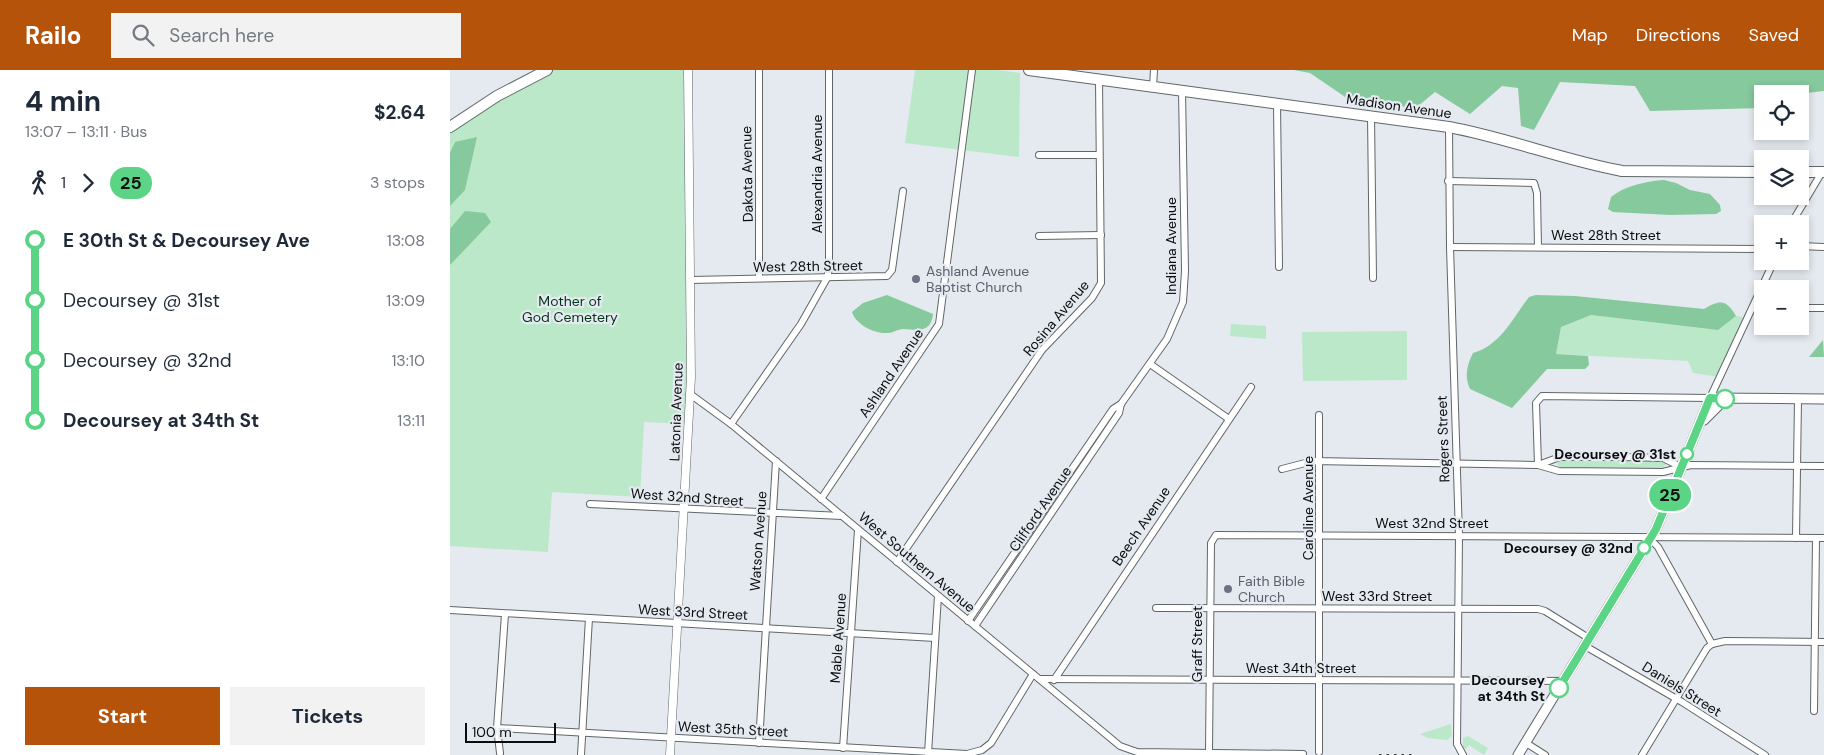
<!DOCTYPE html>
<html lang="en">
<head>
<meta charset="utf-8">
<style>
	body { margin:0; font-family:"DM Sans",sans-serif; background:#f2f2f3; color:#1f2937; height:100vh; display:flex; flex-direction:column; font-size:19px; white-space:nowrap }
	* { box-sizing:border-box; margin:0 }
	p { font-size:16px; color:#747a83 }
	.icon { flex:none; width:28px; height:28px; fill:none; stroke:currentColor; stroke-width:2; stroke-linecap:round; stroke-linejoin:round }
	.map { position:relative; flex:1; overflow:hidden }
	.panel { display:flex; flex-direction:column; background:#fff; width:450px }
	.panel>* { flex:none }
	.badge { padding:0 10px; border-radius:16px; font-size:18px; line-height:32px }
	.controls { position:absolute; left:1304px; top:15px; display:grid; gap:10px }
	.controls a { display:grid; place-items:center; width:55px; height:55px; border-radius:0px; background:#fff; box-shadow:0 2px 8px #0003; font-size:25px }
	.scale { position:absolute; left:15px; bottom:12px; width:91px; box-sizing:border-box; padding-left:5px; border:2px solid #0a0c0e; border-top:0; font-size:14px; line-height:18px; white-space:nowrap; color:#0a0c0e; -webkit-text-stroke:4px #e4eaef; paint-order:stroke }
	.map>.badge { position:absolute; translate:-50% -50%; box-shadow:0 0 0 2px #fff }
	.legs { display:flex; align-items:center; gap:8px; height:55px; padding:0 25px; font-size:16px }
	.legs p { margin-inline-start:auto }
	.overview { display:flex; align-items:center; justify-content:space-between; height:85px; padding:0 25px }
	h1 { font-size:28px; font-weight:700; line-height:38px }
	.button { display:flex; gap:10px; margin-top:auto; padding:10px 25px }
	.button a { flex:1; height:58px; border-radius:0px; background:#b45309; color:#fff; font-size:20px; font-weight:700; line-height:58px; text-align:center }
	.button a+a { background:#f2f2f3; color:#1f2937 }
	ul { padding:0 25px; list-style:none }
	li { display:flex; align-items:center; gap:18px; height:60px; font-size:19px }
	li i { display:grid; place-items:center; width:8px; height:100%; margin:0 6px; background:currentColor }
	li i::after { content:''; width:12px; height:12px; margin:-6px; border:4px solid; border-radius:50%; background:#fff }
	li p { margin-inline-start:auto }
	li:first-child i { background:linear-gradient(#0000 50%,currentColor 0) }
	li:last-child i { background:linear-gradient(currentColor 50%,#0000 0) }
	header { display:flex; align-items:center; gap:30px; box-sizing:border-box; height:70px; padding:0 25px; background:#b45309; color:#fff }
	header strong { font-size:24px }
	nav { display:flex; gap:28px; margin-inline-start:auto; font-size:18px }
	.search { width:350px; height:45px; background:#f2f2f3; display:flex; align-items:center; gap:12px; box-sizing:border-box; padding:0 18px; border-radius:0px; color:#747a83; font-size:19px }
	main { display:flex; flex:1; min-height:0 }
	.map>svg:first-child { display:block }
	.green { fill:#bbe8c9 }
	.forest { fill:#86c99d }
	.lines { fill:none; stroke-linecap:round; stroke-linejoin:round }
	.minor-casing { stroke:#61666a; stroke-width:8 }
	.tertiary-casing { stroke:#61666a; stroke-width:9 }
	.secondary-casing { stroke:#61666a; stroke-width:11 }
	.primary-casing { stroke:#61666a; stroke-width:12 }
	.minor { stroke:#fff; stroke-width:6 }
	.tertiary { stroke:#fff; stroke-width:8 }
	.secondary { stroke:#fff; stroke-width:9 }
	.primary { stroke:#fff; stroke-width:10 }
	.rail { stroke:#393c3f; stroke-width:2; stroke-dasharray:2.5 5; stroke-linecap:butt }
	.line-1-casing { stroke:#fff; stroke-width:11 }
	.line-1 { stroke:#5cd486; stroke-width:8 }
	.worship-dot { fill:#6b7280; stroke:#e4eaef; stroke-width:2 }
	.stop-1-dot { fill:#fff; stroke:#5cd486; stroke-width:2.5 }
	.labels { text-anchor:middle; dominant-baseline:central; stroke-width:4.5; stroke-linejoin:round; paint-order:stroke }
	.street-label { font-size:14px; fill:#0a0c0e; stroke:#e4eaef }
	.worship-label { font-size:14px; fill:#5b616d; stroke:#e4eaef; text-anchor:start }
	.park-label { font-size:14px; fill:#003318; stroke:#e4eaef }
	.stop-label { font-size:14px; font-weight:bold; fill:#0a0c0e; stroke:#e4eaef; text-anchor:end }
</style>
</head>
<body>
<header>
<strong>Railo</strong>
<div class="search"><svg class="icon" aria-label="search" viewBox="0 0 24 24"><circle cx="10" cy="10" r="6"/><path d="M15 15l6 6"/></svg>Search here</div>
<nav><a>Map</a><a>Directions</a><a>Saved</a></nav>
</header>
<main>
<section class="panel">
<div class="overview"><div><h1>4 min</h1><p>13:07 – 13:11 · Bus</p></div><b>$2.64</b></div>
<div class="legs"><svg class="icon" aria-label="walk" viewBox="0 0 24 24"><circle cx="13" cy="4" r="2"/><path d="M13 8l-2 6 4 7M11 14l-3 7M7 12l3-4h3l4 4"/></svg>1<svg class="icon" aria-label="forward" viewBox="0 0 24 24"><path d="M9 5l7 7-7 7"/></svg><b class="badge" style="background:#5cd486;color:#111">25</b><p>3 stops</p></div>
<ul>
<li><i style="color:#5cd486"></i><b>E 30th St &amp; Decoursey Ave</b><p>13:08</p></li>
<li><i style="color:#5cd486"></i><span>Decoursey @ 31st</span><p>13:09</p></li>
<li><i style="color:#5cd486"></i><span>Decoursey @ 32nd</span><p>13:10</p></li>
<li><i style="color:#5cd486"></i><b>Decoursey at 34th St</b><p>13:11</p></li>
</ul>
<div class="button"><a>Start</a><a>Tickets</a></div>
</section>
<div class="map">
<svg width="1374" height="685" viewBox="0 0 1374 685">
	<rect width="100%" height="100%" fill="#e4eaef"/>
	<g class="green">
		<polygon points="97,0 238,0 239,354 194,352 190,427 102,422 98,482 0,476 0,57"/>
		<polygon points="465,0 548,0 570,3 569,87 455,73"/>
		<polygon points="1140,245 1268,260 1286,246 1298,248 1270,307 1243,303 1238,291 1106,284 1111,257"/>
		<polygon points="781,254 816,256 816,269 780,266"/>
		<polygon points="957,261 957,310 853,311 852,262"/>
		<polygon points="1111,390 1211,391 1216,394 1212,400 1110,399 1107,394"/>
		<polygon points="1001,654 1002,666 997,670 978,668 970,664"/>
		<polygon points="1018,666 1038,678 1034,685 1019,675 1016,679 1013,678 1013,668"/>
	</g>
	<g class="forest">
		<polygon points="844,0 1374,0 1374,21 1357,23 1350,28 1350,24 1312,24 1312,38 1200,41 1185,16 1110,12 1084,60 1071,56 1068,18 1052,16 1020,44 985,22 967,37 907,35 860,3"/>
		<polygon points="27,67 15,120 0,136 0,83 5,72"/>
		<path d="M1214,110L1226,113L1240,120L1260,124L1270,135L1271,141L1266,144L1220,145L1163,142L1158,139L1161,127C1174,116 1197,111 1214,110Z"/>
		<polygon points="15,141 35,143 41,152 0,195 0,159"/>
		<path d="M437,225L483,244C481,263 468,260 453,259C448,259 443,263 438,263C425,264 406,255 402,242L413,233Z"/>
		<path d="M1086,225L1125,226L1254,239C1270,230 1276,229 1286,246L1268,260L1141,245L1111,257L1106,284L1138,286L1139,295L1135,299H1097L1062,338L1020,319C1014,306 1017,295 1023,283C1050,276 1063,248 1079,227Z"/>
		<polygon points="1373,270 1374,287 1359,287"/>
	</g>
	<g class="lines">
		<defs>
			<g id="minor">
				<polyline points="309,0 309,208"/>
				<polyline points="703,17 704,0"/>
				<polyline points="827,33 829,197"/>
				<polyline points="921,46 923,208"/>
				<polyline points="999,57 1000,177 1009,466 1007,674 1013,685"/>
				<polyline points="589,85 649,85"/>
				<polyline points="998,111 1084,113 1087,123 1088,177"/>
				<polyline points="1341,154 1372,102"/>
				<polyline points="589,166 651,165"/>
				<polyline points="1350,176 1374,177"/>
				<polyline points="1000,177 1312,179"/>
				<polyline points="240,210 437,206 442,200 453,121"/>
				<polyline points="1303,237 1312,238"/>
				<polyline points="1350,238 1374,238"/>
				<polyline points="700,294 779,349"/>
				<polyline points="240,324 281,354 670,676 687,682 853,684"/>
				<polyline points="281,354 351,254 377,208 379,199 379,0"/>
				<polyline points="1088,395 1086,333 1092,326 1260,328 1324,191"/>
				<polyline points="1088,395 1110,387 1174,387 1213,388 1231,397"/>
				<polyline points="832,399 863,391 1088,395 1109,401 1213,402 1241,395 1374,396"/>
				<polyline points="371,429 489,254 522,0"/>
				<polyline points="140,434 392,446"/>
				<polyline points="1346,468 1348,329"/>
				<polyline points="1200,469 1208,477 1262,574"/>
				<polyline points="447,492 592,280 642,228 651,213 649,10"/>
				<polyline points="706,538 1088,539 1095,541 1140,569"/>
				<polyline points="0,540 485,568"/>
				<polyline points="518,551 663,339 671,334"/>
				<polyline points="525,556 669,343 671,334 717,269 733,232 735,201 732,20"/>
				<polyline points="1262,574 1275,571 1374,572"/>
				<polyline points="1135,576 1232,632 1315,685"/>
				<polyline points="590,609 1113,611"/>
				<polyline points="604,610 801,317"/>
				<polyline points="1364,641 1366,468"/>
				<polyline points="47,658 517,684 532,680 541,673 583,604"/>
				<polyline points="309,673 326,391"/>
				<polyline points="1076,673 1095,685"/>
				<polyline points="393,678 408,460"/>
				<polyline points="759,682 761,473 766,465 1374,468"/>
				<polyline points="869,682 869,345"/>
				<polyline points="50,683 47,658 55,544"/>
				<polyline points="478,683 488,526"/>
				<polyline points="131,685 139,548"/>
				<polyline points="1192,685 1257,578 1262,574"/>
			</g>
			<polyline id="tertiary" points="220,685 241,307 238,0"/>
			<g id="secondary">
				<polyline points="1254,350 1275,329"/>
				<polyline points="1068,685 1206,459 1260,328 1374,329"/>
			</g>
			<g id="primary">
				<path d="M579,0L999,57C1058,68 1113,90 1172,101L1312,102"/>
				<polyline points="0,57 47,26 97,0"/>
				<polyline points="1350,102 1374,102"/>
			</g>
		</defs>
		<use href="#minor" class="minor-casing"/>
		<use href="#tertiary" class="tertiary-casing"/>
		<use href="#secondary" class="secondary-casing"/>
		<use href="#primary" class="primary-casing"/>
		<use href="#minor" class="minor"/>
		<use href="#tertiary" class="tertiary"/>
		<use href="#secondary" class="secondary"/>
		<use href="#primary" class="primary"/>
		<polyline class="rail" points="929,685 963,685"/>
	</g>
	<g class="lines">
		<defs>
			<polyline id="line-1" points="1109,618 1206,459 1260,328 1275,329"/>
		</defs>
		<use href="#line-1" class="line-1-casing"/>
		<use href="#line-1" class="line-1"/>
	</g>
	<g class="worship-dot">
		<circle cx="466" cy="209" r="5"/>
		<circle cx="778" cy="519" r="5"/>
	</g>
	<g class="stop-1-dot">
		<circle cx="1275" cy="329" r="9"/>
		<circle cx="1237" cy="384" r="6"/>
		<circle cx="1194" cy="478" r="6"/>
		<circle cx="1109" cy="618" r="9"/>
	</g>
	<g class="labels">
		<g class="street-label">
			<text transform="translate(949 36) rotate(8)">Madison Avenue</text>
			<text transform="translate(297 104) rotate(-91)">Dakota Avenue</text>
			<text transform="translate(367 104) rotate(-90)">Alexandria Avenue</text>
			<text x="1156" y="165">West 28th Street</text>
			<text transform="translate(721 176) rotate(-90)">Indiana Avenue</text>
			<text transform="translate(358 196) rotate(-1)">West 28th Street</text>
			<text transform="translate(606 248) rotate(-50)">Rosina Avenue</text>
			<text transform="translate(441 303) rotate(-56)">Ashland Avenue</text>
			<text transform="translate(226 342) rotate(-88)">Latonia Avenue</text>
			<text transform="translate(993 369) rotate(-92)">Rogers Street</text>
			<text transform="translate(237 427) rotate(4)">West 32nd Street</text>
			<text transform="translate(858 438) rotate(-90)">Caroline Avenue</text>
			<text transform="translate(590 439) rotate(-56)">Clifford Avenue</text>
			<text x="982" y="453">West 32nd Street</text>
			<text transform="translate(691 456) rotate(-56)">Beech Avenue</text>
			<text transform="translate(308 471) rotate(-86)">Watson Avenue</text>
			<text transform="translate(467 492) rotate(40)">West Southern Avenue</text>
			<text x="927" y="526">West 33rd Street</text>
			<text transform="translate(243 542) rotate(3)">West 33rd Street</text>
			<text transform="translate(388 568) rotate(-86)">Mable Avenue</text>
			<text transform="translate(747 574) rotate(-90)">Graff Street</text>
			<text x="851" y="598">West 34th Street</text>
			<text transform="translate(1232 619) rotate(32)">Daniels Street</text>
			<text transform="translate(283 659) rotate(3)">West 35th Street</text>
		</g>
		<g class="worship-label">
			<text x="476" y="201">Ashland Avenue<tspan x="476" dy="16">Baptist Church</tspan></text>
			<text x="788" y="511">Faith Bible<tspan x="788" dy="16">Church</tspan></text>
		</g>
		<g class="park-label">
			<text x="120" y="231">Mother of<tspan x="120" dy="16">God Cemetery</tspan></text>
		</g>
		<g class="stop-label">
			<text x="1226" y="384">Decoursey @ 31st</text>
			<text x="1183" y="478">Decoursey @ 32nd</text>
			<text x="1095" y="610">Decoursey<tspan x="1095" dy="16">at 34th St</tspan></text>
		</g>
	</g>
</svg>
<div class="controls">
<a><svg class="icon" aria-label="locate" viewBox="0 0 24 24"><circle cx="12" cy="12" r="6"/><path d="M12 2v4M12 18v4M2 12h4M18 12h4"/></svg></a>
<a><svg class="icon" aria-label="layers" viewBox="0 0 24 24"><path d="M12 4l9 5-9 5-9-5zM3 14l9 5 9-5"/></svg></a>
<a>+</a>
<a>−</a>
</div>
<div class="scale">100 m</div>
<b class="badge" style="left:1220px;top:425px;background:#5cd486;color:#111">25</b>
</div>
</main>
</body>
</html>
